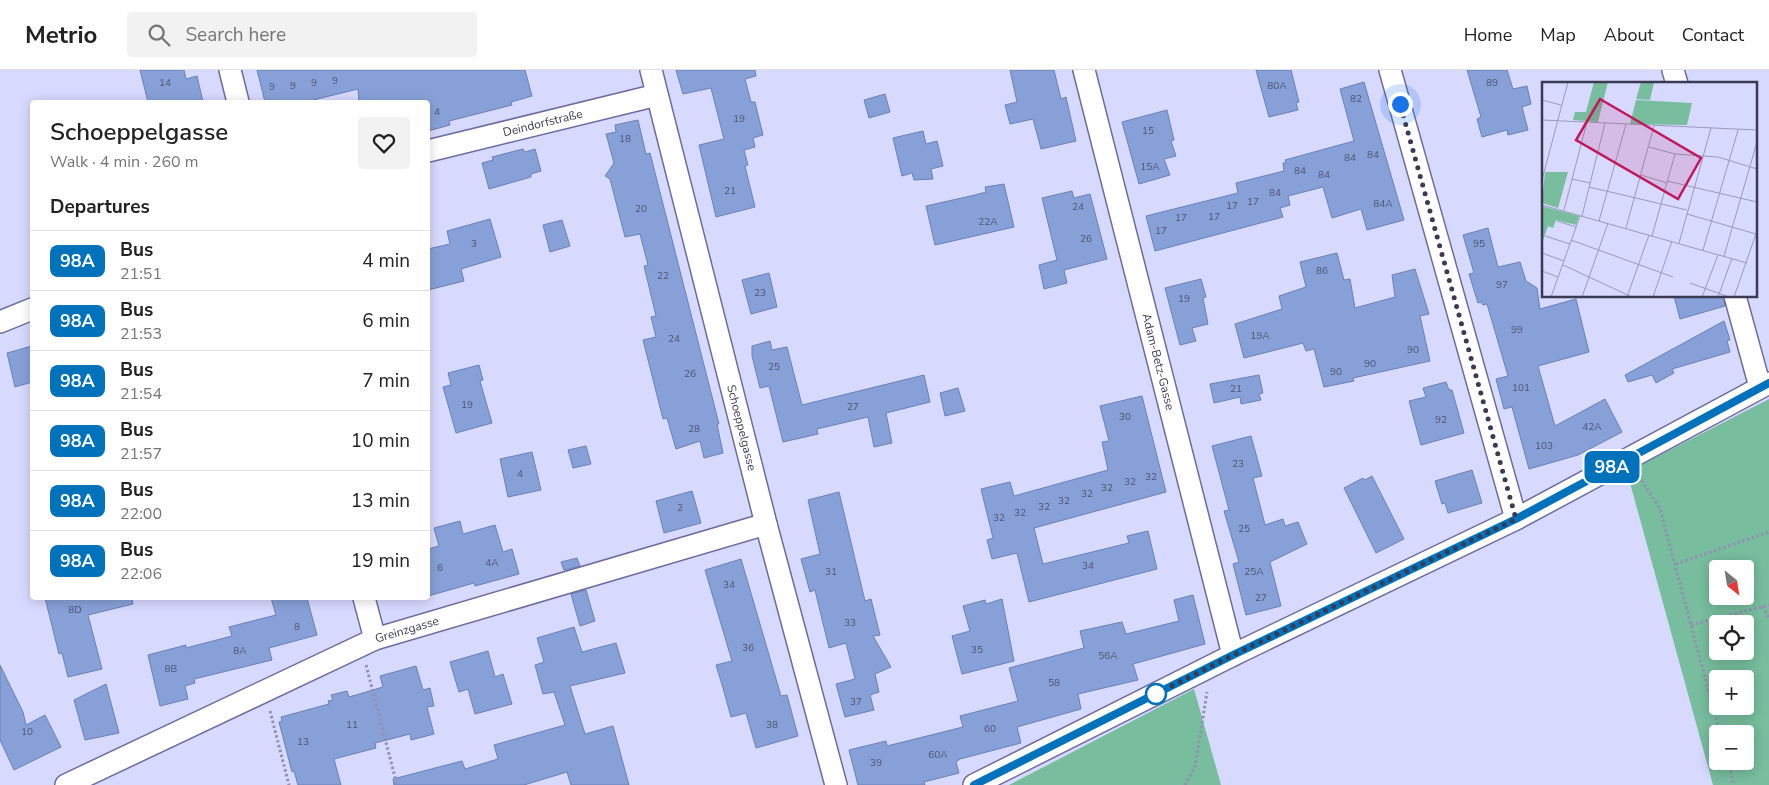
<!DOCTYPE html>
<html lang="en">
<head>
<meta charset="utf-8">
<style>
	body { margin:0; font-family:"Nunito Sans",sans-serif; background:#f2f2f2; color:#222; height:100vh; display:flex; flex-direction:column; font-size:19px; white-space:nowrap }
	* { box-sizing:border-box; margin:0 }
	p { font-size:16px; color:#767676 }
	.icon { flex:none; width:28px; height:28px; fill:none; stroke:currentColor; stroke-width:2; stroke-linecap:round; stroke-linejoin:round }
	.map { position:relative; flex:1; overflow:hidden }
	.drawer { position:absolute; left:30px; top:30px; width:400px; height:500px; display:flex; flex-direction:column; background:#fff; border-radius:5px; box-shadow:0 2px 12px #0003 }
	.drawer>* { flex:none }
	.badge { padding:0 10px; border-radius:8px; font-size:18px; line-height:32px }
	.needle { width:32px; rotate:150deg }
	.controls { position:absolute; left:1709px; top:490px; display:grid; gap:10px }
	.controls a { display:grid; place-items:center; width:45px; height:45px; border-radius:5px; background:#fff; box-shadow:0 2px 12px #0003; font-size:25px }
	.you { position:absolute; width:25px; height:25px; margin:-12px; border:4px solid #fff; border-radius:50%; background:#1a73e8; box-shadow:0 0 0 8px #1a73e833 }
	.map>.badge { position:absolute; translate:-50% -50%; box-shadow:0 0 0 2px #fff }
	h2 { padding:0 20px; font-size:19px; line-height:45px }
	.round { display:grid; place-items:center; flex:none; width:52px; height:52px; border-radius:5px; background:#f2f2f2 }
	.head { display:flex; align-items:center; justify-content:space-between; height:85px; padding:0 20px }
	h1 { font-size:24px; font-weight:600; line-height:38px }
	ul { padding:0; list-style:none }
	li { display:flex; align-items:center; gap:15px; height:60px; padding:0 20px; border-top:1px solid #e0e0e0 }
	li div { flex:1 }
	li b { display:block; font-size:19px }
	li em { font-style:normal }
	li .badge { min-width:55px; font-weight:700; text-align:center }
	header { display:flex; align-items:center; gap:30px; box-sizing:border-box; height:70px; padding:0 25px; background:#fff; border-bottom:1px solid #e0e0e0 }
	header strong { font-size:24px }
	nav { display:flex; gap:28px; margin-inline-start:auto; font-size:18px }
	.search { width:350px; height:45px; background:#f2f2f2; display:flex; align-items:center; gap:12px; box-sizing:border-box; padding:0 18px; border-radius:5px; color:#767676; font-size:19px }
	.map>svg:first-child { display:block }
	.green { fill:#77bd9e; fill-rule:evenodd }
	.building { fill:#87a1d8; stroke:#6881b6 }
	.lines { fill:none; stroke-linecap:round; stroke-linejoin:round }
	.street-casing { stroke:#6d6ba3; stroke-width:24 }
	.path { stroke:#9091b1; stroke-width:3; stroke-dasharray:2.5 2.5; stroke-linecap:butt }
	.street { stroke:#fff; stroke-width:21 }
	.line-casing { stroke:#fff; stroke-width:11 }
	.line { stroke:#0072bc; stroke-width:8 }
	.walk { stroke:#3a3a53; stroke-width:5; stroke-dasharray:0 9 }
	.stop-dot { fill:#fff; stroke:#0072bc; stroke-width:2.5 }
	.labels { text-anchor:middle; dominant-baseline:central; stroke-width:4.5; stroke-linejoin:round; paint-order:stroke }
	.number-label { font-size:10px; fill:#4d5474 }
	.street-label { font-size:12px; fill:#3a3a53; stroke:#d8d9ff }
	.inset-road { fill:none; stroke:#9999ba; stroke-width:1 }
	.view { fill:#c2185b; fill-opacity:0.15; stroke:#c2185b; stroke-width:2.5 }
	.inset-edge { fill:none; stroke:#3a3a53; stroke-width:2.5 }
</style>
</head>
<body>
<header>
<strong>Metrio</strong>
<div class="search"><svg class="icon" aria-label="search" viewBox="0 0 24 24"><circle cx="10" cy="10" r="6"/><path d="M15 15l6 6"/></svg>Search here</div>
<nav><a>Home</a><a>Map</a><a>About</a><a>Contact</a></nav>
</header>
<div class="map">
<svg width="1769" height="715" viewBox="0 0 1769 715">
	<rect width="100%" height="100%" fill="#d8d9ff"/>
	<g class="green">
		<path d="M1769,329V715H1713L1627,402ZM1718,499H1745V526H1718ZM1718,554H1745V581H1718ZM1718,609H1745V636H1718ZM1718,664H1745V691H1718Z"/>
		<polygon points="1194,619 1221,715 1009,715"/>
	</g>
	<g class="building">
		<polygon points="140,0 184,0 186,9 197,6 203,32 148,32"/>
		<polygon points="257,0 525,0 532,26 511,32 512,35 449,51 450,55 428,61 428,32 359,32 358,19 305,32 265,32"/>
		<polygon points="676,0 755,0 756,6 745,9 751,32 755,32 763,65 753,68 755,77 744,80 748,95 745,96 755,137 716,147 699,75 724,69 711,18 683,24"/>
		<polygon points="1010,0 1054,0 1061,29 1066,27 1076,71 1041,79 1033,49 1010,54 1005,35 1017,32"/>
		<polygon points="1256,0 1291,0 1299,32 1296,33 1298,40 1269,47"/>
		<polygon points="1467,0 1507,0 1513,19 1527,16 1531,34 1522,37 1528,60 1508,65 1507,60 1482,67 1477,49 1481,47"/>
		<polygon points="1364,12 1404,150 1367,160 1361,139 1332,148 1323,117 1288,126 1290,135 1280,138 1283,147 1155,181 1146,146 1238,123 1236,113 1284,101 1283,93 1286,93 1285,90 1354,71 1340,19"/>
		<polygon points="885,24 890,42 869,48 864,30"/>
		<polygon points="1167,40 1174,70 1171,71 1176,86 1164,89 1170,105 1139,114 1122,52"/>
		<polygon points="638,50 646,84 650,83 719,354 717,354 723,383 704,388 700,371 676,379 667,348 663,349 643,270 656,267 651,247 656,246 644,196 648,195 640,164 625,167 610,109 605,106 614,93 606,64 616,62 615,55"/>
		<polygon points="923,61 926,74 937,71 943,96 931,99 933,109 914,110 912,103 902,106 893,68"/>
		<polygon points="523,79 525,82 535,79 541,101 531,104 531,107 489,119 482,93 493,90 492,87"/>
		<polygon points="1004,114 1014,157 935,175 926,136 975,125 986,122 985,117"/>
		<polygon points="1072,121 1074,128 1090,124 1107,189 1064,200 1067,213 1044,219 1039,195 1057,190 1042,128"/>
		<polygon points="490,149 501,187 461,199 464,211 428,220 428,179 450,174 447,161"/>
		<polygon points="562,150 570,176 550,182 543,155"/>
		<polygon points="1488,158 1498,197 1520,192 1526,211 1537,218 1540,239 1576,229 1589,282 1538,296 1555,356 1605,329 1622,362 1578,385 1529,399 1512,337 1504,339 1496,309 1508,306 1487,234 1483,235 1481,232 1478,233 1469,204 1474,203 1463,165"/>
		<polygon points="1337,183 1344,210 1350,209 1355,238 1395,227 1392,205 1415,199 1429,244 1420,246 1430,291 1353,308 1354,311 1324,317 1314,279 1306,281 1303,273 1244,288 1235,254 1282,239 1279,226 1306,217 1300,192"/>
		<polygon points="769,203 777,237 751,244 742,210"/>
		<polygon points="1201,209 1206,227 1203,228 1208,254 1192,258 1196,271 1180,275 1165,218"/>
		<polygon points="1674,226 1723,226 1725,236 1680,249"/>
		<polygon points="1724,251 1730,270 1727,271 1730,282 1672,299 1674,303 1656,313 1652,305 1628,312 1625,305"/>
		<polygon points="770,271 772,280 787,277 802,335 924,305 930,332 886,343 892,373 874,377 868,347 817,359 818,364 783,372 769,316 760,318 752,286 752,276"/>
		<polygon points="32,276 32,312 15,317 7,283"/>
		<polygon points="479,295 483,310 480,311 492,353 456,363 443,317 451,315 448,303"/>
		<polygon points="1259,305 1263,323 1259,324 1261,330 1241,334 1240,327 1214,333 1210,314"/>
		<polygon points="1446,312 1449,320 1452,320 1464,363 1421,375 1409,331 1426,327 1423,318"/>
		<polygon points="958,318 965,341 945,346 940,323"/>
		<polygon points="1142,326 1166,422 1034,458 1043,494 1129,473 1127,466 1148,461 1157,499 1029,532 1017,483 992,489 987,470 993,468 981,419 1010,412 1014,426 1108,400 1102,372 1109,371 1100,336"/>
		<polygon points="1251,366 1262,406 1253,408 1265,455 1283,449 1285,456 1298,452 1307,474 1270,492 1281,536 1246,545 1233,494 1239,492 1224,441 1229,440 1212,376"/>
		<polygon points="586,376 591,394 573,398 568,380"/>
		<polygon points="532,382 541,420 508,427 500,389"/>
		<polygon points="1472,400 1482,433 1448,443 1445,433 1442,434 1435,411"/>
		<polygon points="1372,406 1404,469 1376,483 1344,418 1363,408 1365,410"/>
		<polygon points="692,421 701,453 664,463 656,431"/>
		<polygon points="839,422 865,531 871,529 880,565 873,566 891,597 875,604 879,622 870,625 874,640 845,647 836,614 855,609 846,573 829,578 815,520 810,522 801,489 820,484 808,430"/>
		<polygon points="460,451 463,464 495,455 503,482 512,479 519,504 475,516 474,513 428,526 428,479 439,476 434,458"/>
		<polygon points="577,488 580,496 564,500 561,492"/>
		<polygon points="741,489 781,626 787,625 798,666 756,678 746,643 731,647 723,618 716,595 732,591 705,500"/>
		<polygon points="586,520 595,551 580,556 571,524"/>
		<polygon points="1193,525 1205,574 1133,594 1138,610 1078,624 1081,639 1017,657 1021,673 960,689 956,692 959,703 924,712 925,715 858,715 849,680 886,671 887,676 963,657 960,646 1018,631 1009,598 1084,578 1080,561 1122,552 1126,564 1179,551 1174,530"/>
		<polygon points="45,528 132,528 133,534 88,545 102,599 68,607 62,583 59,584"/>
		<polygon points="271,528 307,528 317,565 269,578 272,590 194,609 195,613 185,616 188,629 160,636 148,585 186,575 186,578 232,566 229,557 276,545"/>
		<polygon points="1002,529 1014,591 962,604 952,566 970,561 963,536 985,530 986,534"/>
		<polygon points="574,557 582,582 616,573 625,603 570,616 585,664 613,656 629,715 571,715 567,702 524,715 394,715 393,709 462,691 465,699 498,689 494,675 565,655 554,622 543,624 535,595 544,592 537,568"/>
		<polygon points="488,581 495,607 503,604 512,634 475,644 468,619 459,622 450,592"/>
		<polygon points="0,595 23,642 26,655 45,645 61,677 14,700 0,670"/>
		<polygon points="416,596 423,620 430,618 434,636 427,637 434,664 411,670 410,664 375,673 376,678 334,689 341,715 298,715 294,701 292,702 279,652 282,651 281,647 329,634 328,631 333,630 331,625 347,621 349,627 383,617 380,606"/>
		<polygon points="106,614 119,663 85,670 74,630"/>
	</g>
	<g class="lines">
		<defs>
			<g id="street">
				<polyline points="230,0 238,32"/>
				<path id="s1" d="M651,0L766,454L836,715"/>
				<path id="s2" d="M1084,0L1233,585"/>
				<polyline points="1390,0 1516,449"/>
				<polyline points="1673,0 1677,14"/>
				<path id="s3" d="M428,81L657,25"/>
				<polyline points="1735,226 1760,317"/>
				<polyline points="0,252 32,239"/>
				<polyline points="364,528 375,569"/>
				<path id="s4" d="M66,715L375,569L766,454"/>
				<polyline points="974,715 1233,585 1516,449 1769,313"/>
			</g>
		</defs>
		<use href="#street" class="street-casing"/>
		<g class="path">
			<polyline points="1639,406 1660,439 1720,664"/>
			<polyline points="1676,494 1769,462"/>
			<polyline points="1763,536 1769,550"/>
			<polyline points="1691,555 1769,535"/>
			<polyline points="366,595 397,715"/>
			<polyline points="270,641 289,715"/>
			<polyline points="1728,691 1734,715"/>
			<polyline points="1185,715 1195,697 1207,622"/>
		</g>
		<use href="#street" class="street"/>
	</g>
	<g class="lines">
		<defs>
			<polyline id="line" points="974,715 1233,585 1516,449 1769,313"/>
		</defs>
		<use href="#line" class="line-casing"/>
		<use href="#line" class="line"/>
		<polyline class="walk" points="1156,624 1233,585 1516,449 1400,34"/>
	</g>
	<circle class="stop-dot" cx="1156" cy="624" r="10"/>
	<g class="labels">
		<g class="number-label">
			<text x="335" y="11">9</text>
			<text x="165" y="13">14</text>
			<text x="314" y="13">9</text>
			<text x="1492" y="13">89</text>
			<text x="293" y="16">9</text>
			<text x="1277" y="16">80A</text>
			<text x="272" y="17">9</text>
			<text x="1356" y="29">82</text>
			<text x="437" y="42">4</text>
			<text x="739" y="49">19</text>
			<text x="1148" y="61">15</text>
			<text x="625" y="69">18</text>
			<text x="1373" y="85">84</text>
			<text x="1350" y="88">84</text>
			<text x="1150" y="97">15A</text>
			<text x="1300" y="101">84</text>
			<text x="1324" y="105">84</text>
			<text x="730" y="121">21</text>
			<text x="1275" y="123">84</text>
			<text x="1253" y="132">17</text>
			<text x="1383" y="134">84A</text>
			<text x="1232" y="136">17</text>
			<text x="1078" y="137">24</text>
			<text x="641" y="139">20</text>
			<text x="1214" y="147">17</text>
			<text x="1181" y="148">17</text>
			<text x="988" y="152">22A</text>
			<text x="1161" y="161">17</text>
			<text x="1086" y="169">26</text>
			<text x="474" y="174">3</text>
			<text x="1479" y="174">95</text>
			<text x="1322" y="201">86</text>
			<text x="663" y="206">22</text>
			<text x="1502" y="215">97</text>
			<text x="760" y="223">23</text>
			<text x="1184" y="229">19</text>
			<text x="1517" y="260">99</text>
			<text x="1260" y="266">19A</text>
			<text x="674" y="269">24</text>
			<text x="1413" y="280">90</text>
			<text x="1370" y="294">90</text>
			<text x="774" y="297">25</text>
			<text x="1336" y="302">90</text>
			<text x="690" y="304">26</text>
			<text x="1521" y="318">101</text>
			<text x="1236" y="319">21</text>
			<text x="467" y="335">19</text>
			<text x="853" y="337">27</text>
			<text x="1125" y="347">30</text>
			<text x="1441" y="350">92</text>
			<text x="1592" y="357">42A</text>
			<text x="694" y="359">28</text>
			<text x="1544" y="376">103</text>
			<text x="1238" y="394">23</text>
			<text x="520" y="404">4</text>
			<text x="1151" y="407">32</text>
			<text x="1130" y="412">32</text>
			<text x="1107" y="418">32</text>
			<text x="1087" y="424">32</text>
			<text x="1064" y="431">32</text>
			<text x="1044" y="437">32</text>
			<text x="680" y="438">2</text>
			<text x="1020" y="443">32</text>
			<text x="999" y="448">32</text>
			<text x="1244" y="459">25</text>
			<text x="492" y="493">4A</text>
			<text x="1088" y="496">34</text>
			<text x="440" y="498">6</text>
			<text x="831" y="502">31</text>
			<text x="1254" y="502">25A</text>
			<text x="729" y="515">34</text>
			<text x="1261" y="528">27</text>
			<text x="75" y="540">8D</text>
			<text x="850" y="553">33</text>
			<text x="297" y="557">8</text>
			<text x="748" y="578">36</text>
			<text x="977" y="580">35</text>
			<text x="240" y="581">8A</text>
			<text x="1108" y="586">56A</text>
			<text x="171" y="599">8B</text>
			<text x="1054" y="613">58</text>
			<text x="856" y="632">37</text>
			<text x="352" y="655">11</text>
			<text x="772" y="655">38</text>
			<text x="990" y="659">60</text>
			<text x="27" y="662">10</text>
			<text x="303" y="672">13</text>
			<text x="938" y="685">60A</text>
			<text x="876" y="693">39</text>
		</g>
		<g class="street-label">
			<text stroke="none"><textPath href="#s3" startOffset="118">Deindorfstraße</textPath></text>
			<text stroke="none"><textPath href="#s2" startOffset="301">Adam-Betz-Gasse</textPath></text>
			<text stroke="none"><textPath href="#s1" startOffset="369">Schoeppelgasse</textPath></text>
			<text stroke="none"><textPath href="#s4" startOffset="375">Greinzgasse</textPath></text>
		</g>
	</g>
	<g transform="translate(1542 12)">
		<rect width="215" height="215" fill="#d8d9ff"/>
		<path d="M52,0H66L56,40L31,38L33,30H44ZM99,0H112L108,18L94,17ZM94,18L150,21L145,43L88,42ZM3,90H26L16,126L0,121ZM0,124L37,134L34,143L14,138L11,146L6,144L0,161Z" fill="#77bd9e"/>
		<path class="inset-road" d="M0,18L19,23M0,38L215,48M107,65L133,72L176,75L215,87M99,93L125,101M30,97L48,101M0,98L26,0M125,99L215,120M47,105L145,128M0,123L205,181M22,128L45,40M145,132L214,152M40,134L63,41M15,139L34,145M57,139L84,42M84,146L112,44M3,154L28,162M110,154L133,72M29,158L131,195M137,161L169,46M161,168L196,48M0,171L22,179M182,174L215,60M21,183L90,215M0,189L16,195M148,201L187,215M9,215L38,134M40,215L66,141M85,215L107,153M111,215L130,159M160,215L176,173M176,215L190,176M192,215L215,149"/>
		<path class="view" d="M58,17L159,76L136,117L34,58Z"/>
		<rect width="215" height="215" class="inset-edge"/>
	</g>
</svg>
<div class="controls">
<a><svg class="needle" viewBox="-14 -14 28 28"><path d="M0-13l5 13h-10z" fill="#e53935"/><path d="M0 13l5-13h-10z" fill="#767676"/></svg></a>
<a><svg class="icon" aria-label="locate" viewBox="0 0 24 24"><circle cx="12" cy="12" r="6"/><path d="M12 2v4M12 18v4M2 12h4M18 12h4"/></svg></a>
<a>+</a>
<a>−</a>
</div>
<div class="you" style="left:1400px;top:34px"></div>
<b class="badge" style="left:1612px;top:397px;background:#0072bc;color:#fff">98A</b>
<section class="drawer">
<div class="head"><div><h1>Schoeppelgasse</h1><p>Walk · 4 min · 260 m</p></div><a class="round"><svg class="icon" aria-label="heart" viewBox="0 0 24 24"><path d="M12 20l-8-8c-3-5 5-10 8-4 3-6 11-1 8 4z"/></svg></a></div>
<h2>Departures</h2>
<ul>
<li><span class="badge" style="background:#0072bc;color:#fff">98A</span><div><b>Bus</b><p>21:51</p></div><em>4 min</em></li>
<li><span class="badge" style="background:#0072bc;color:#fff">98A</span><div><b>Bus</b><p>21:53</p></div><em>6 min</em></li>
<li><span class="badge" style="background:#0072bc;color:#fff">98A</span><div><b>Bus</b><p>21:54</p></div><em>7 min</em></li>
<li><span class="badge" style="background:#0072bc;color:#fff">98A</span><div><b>Bus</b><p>21:57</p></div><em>10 min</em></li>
<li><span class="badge" style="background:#0072bc;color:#fff">98A</span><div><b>Bus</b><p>22:00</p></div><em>13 min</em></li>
<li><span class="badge" style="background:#0072bc;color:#fff">98A</span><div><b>Bus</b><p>22:06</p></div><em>19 min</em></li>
</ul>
</section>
</div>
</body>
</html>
